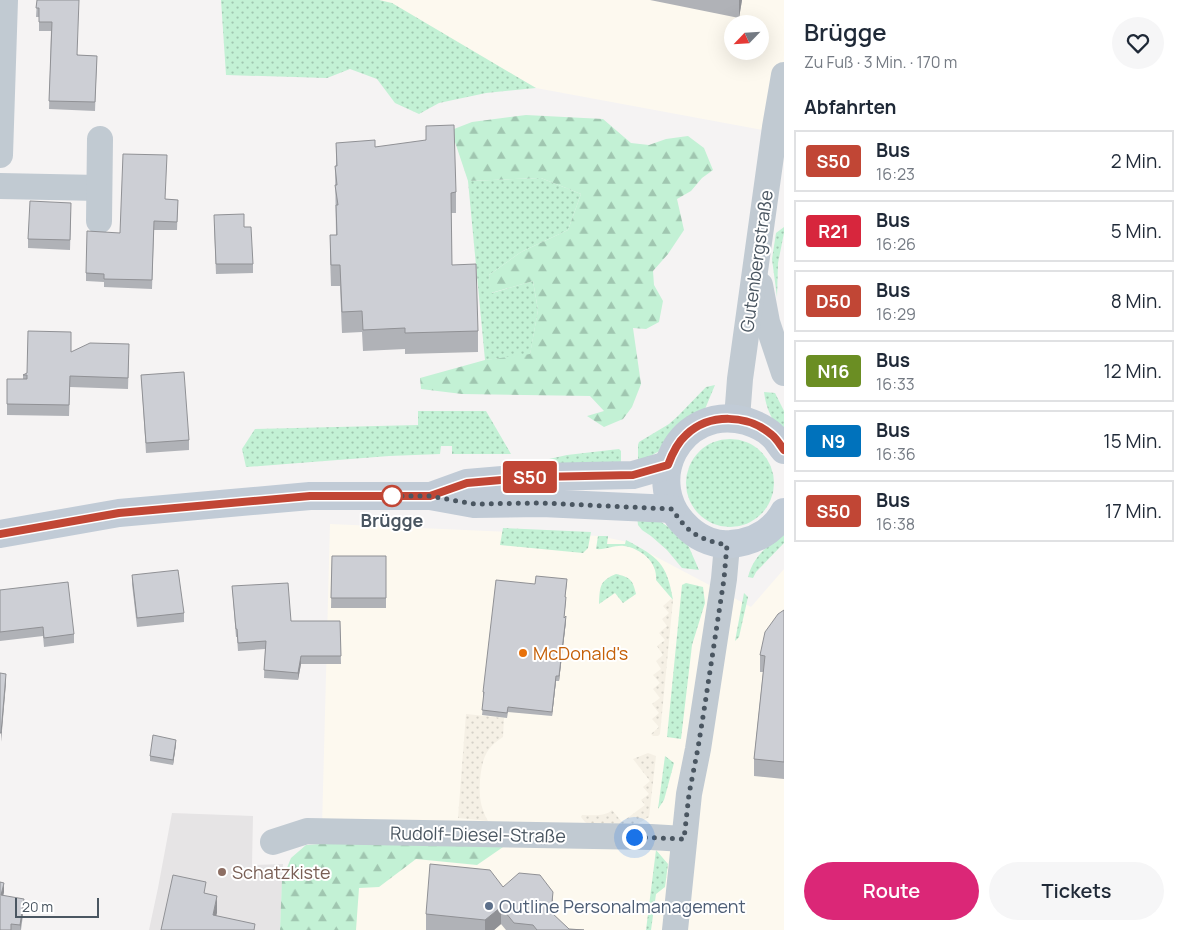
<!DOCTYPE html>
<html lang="de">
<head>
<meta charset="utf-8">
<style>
	body { margin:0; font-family:Manrope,sans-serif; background:#f6f6f7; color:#1f2937; height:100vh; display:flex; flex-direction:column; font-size:19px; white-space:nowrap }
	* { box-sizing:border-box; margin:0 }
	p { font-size:16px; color:#747a83 }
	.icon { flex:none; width:28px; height:28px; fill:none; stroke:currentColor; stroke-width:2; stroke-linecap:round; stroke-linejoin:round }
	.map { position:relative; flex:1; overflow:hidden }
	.panel { display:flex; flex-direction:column; background:#fff; width:400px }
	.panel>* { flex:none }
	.badge { padding:0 10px; border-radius:4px; font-size:18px; line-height:32px }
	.needle { width:32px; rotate:245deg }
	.fabs { position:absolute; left:724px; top:15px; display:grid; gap:10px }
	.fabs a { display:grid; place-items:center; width:45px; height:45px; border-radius:50%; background:#fff; box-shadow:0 5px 20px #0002; font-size:25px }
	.scale { position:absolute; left:15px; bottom:12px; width:84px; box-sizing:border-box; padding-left:5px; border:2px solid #4a5661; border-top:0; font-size:14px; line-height:18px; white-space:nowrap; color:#4a5661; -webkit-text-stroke:4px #fff; paint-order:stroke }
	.you { position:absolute; width:25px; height:25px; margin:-12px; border:4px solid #fff; border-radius:50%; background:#1a73e8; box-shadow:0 0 0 8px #1a73e833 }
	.map>.badge { position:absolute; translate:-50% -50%; box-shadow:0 0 0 2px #fff }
	h2 { padding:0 20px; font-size:19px; line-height:45px }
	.round { display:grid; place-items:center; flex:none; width:52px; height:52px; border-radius:26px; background:#f6f6f7 }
	.overview { display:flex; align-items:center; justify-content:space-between; height:85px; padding:0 20px }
	h1 { font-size:24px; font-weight:600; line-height:38px }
	.primary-button { display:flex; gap:10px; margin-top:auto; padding:10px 20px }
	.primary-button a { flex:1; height:58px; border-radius:30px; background:#db2777; color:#fff; font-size:20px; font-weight:600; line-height:58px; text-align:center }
	.primary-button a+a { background:#f6f6f7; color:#1f2937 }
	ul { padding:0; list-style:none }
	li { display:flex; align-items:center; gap:15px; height:62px; margin:0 10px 8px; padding:0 10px; border:2px solid #e0e1e3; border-radius:0px }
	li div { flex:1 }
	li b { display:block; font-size:19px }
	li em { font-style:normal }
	li .badge { min-width:55px; font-weight:700; text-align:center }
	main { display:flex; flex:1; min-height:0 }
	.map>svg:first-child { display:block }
	.commercial { fill:#fdf9ef; fill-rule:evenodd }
	.education { fill:#e6e4e5 }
	.grass { fill:url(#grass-dots) }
	.forest { fill:url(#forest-firs) }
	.sand { fill:url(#sand-dots) }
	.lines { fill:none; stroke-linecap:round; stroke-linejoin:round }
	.minor { stroke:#c1cad2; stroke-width:26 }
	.secondary { stroke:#c1cbd6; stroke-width:28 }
	.wall { fill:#b0b2b7 }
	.shaded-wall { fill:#909195 }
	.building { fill:#cdcfd5; stroke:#909195 }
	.line-casing { stroke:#fff; stroke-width:11 }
	.line { stroke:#c14635; stroke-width:8 }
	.walk { stroke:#4a5661; stroke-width:5; stroke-dasharray:0 9 }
	.stop-dot { fill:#fff; stroke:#c14635; stroke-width:2.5 }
	.food-dot { fill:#e8710a; stroke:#fff; stroke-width:2 }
	.education-dot { fill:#8d6e63; stroke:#fff; stroke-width:2 }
	.service-dot { fill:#5c6f8a; stroke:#fff; stroke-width:2 }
	.labels { text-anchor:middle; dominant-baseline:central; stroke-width:4; stroke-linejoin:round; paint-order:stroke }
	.street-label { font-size:18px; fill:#4a5661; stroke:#fff }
	.stop-label { font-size:18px; font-weight:bold; fill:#4a5661; stroke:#fff }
	.food-label { font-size:18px; fill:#c56008; stroke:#fff; text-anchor:start }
	.education-label { font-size:18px; fill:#785e54; stroke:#fff; text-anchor:start }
	.service-label { font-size:18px; fill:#4e5e75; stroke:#fff; text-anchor:start }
</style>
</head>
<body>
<main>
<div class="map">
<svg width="784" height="930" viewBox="0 0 784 930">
	<defs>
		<pattern id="grass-dots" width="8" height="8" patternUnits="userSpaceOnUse" patternTransform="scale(1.25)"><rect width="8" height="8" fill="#c3f1d5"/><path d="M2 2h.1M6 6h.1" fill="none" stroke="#a0c6b0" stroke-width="1.8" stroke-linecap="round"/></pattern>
		<pattern id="forest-firs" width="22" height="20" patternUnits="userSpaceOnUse" patternTransform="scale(1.25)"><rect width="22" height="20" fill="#c3f1d5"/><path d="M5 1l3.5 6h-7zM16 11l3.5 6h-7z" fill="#a0c6b0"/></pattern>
		<pattern id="sand-dots" width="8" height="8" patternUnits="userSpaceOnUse" patternTransform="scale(1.25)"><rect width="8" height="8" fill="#f5f0e5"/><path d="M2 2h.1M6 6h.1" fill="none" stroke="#d4d0c7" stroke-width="1.8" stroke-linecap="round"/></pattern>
	</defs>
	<rect width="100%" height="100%" fill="#f5f3f3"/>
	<g class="commercial">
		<path d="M377,0H784V134L536,88ZM732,24H760V51H732Z"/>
		<polygon points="330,524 599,536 628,542 751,607 784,569 784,930 313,930 321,865"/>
	</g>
	<polygon class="education" points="172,813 253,816 252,865 283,864 280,930 149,930 158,888"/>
	<g class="grass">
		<polygon points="221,0 379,0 392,3 536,88 486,93 439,103 419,114 395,103 377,79 350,69 327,78 226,75"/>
		<polygon points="541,178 581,194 568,230 521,252 489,275 492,293 533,281 538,310 530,355 485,360 468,181"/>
		<polygon points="784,227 784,233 778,263 777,297 772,259 776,233"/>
		<polygon points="715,385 705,409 663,449 638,463 638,445 639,442 669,424 678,416 706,387"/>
		<path d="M764,392L775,393L784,411V434C772,422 766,408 764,392Z"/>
		<polygon points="418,411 486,411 511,454 452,454 452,446 441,446 440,454 389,456 246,467 242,449 255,429 418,425"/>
		<circle cx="730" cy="483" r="44"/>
		<polygon points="619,449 621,451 621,467 558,469 549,459 567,455"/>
		<polygon points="637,516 658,520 670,528 675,534 688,545 699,570 682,568 667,550 651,536 642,530 638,525"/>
		<polygon points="503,528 591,532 588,548 583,553 500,545"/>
		<path d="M784,533V543L756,572L753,578L748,577C754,555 767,547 784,533Z"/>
		<path d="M598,536H608L607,544H625L626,540C658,557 667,563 673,600L656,580C658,562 640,548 624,546C614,545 606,550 596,549Z"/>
		<path d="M616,574C630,577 633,580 636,594L623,603L615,593L599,604C600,587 599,581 616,574Z"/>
		<polygon points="686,583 703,587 705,603 692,645 681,739 667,737 682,585"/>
		<polygon points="744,593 748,597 739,637 735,641"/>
		<polygon points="665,756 674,763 664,800 658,809"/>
		<polygon points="656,850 668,864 665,887 656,894 651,930 646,930"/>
	</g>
	<g class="forest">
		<polygon points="526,115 603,119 631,143 649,145 666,139 688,136 704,148 713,170 702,178 691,191 677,199 684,230 668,254 653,271 654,285 663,301 659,322 646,329 633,328 641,384 632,407 623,419 604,427 587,416 604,411 590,396 462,394 421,389 420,378 485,360 530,354 538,310 533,281 491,293 489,275 521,252 568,230 581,194 541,178 468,181 454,139 436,136 472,122"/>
		<polygon points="346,842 506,845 477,865 416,859 379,887 359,888 356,930 280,930 282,880 291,858 306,845"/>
	</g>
	<g class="sand">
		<polygon points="671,599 673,600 660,734 658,736 653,736 651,734 659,727 652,719 659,713 652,704 660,698 653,689 660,683 653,675 661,669 656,661 663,655 657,646 665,640 659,633 667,626 662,619 669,613 663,606"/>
		<path d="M466,714L504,718L503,737C485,748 482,760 480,780C479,795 480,807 488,821L458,818Z"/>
		<path d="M648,753L656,756L649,817L637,824L592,826L585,822L581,817L582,815C592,815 605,817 612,810L622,822L645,805L641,800L649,794L643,787L650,781L633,759Z"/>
	</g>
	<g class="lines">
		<g class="minor">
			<polyline points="0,155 5,0"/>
			<polyline points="0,186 99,188"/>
			<polyline points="99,221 100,139"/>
			<polyline points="760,285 767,322 784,373"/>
			<polyline points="737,418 740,379 775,127 784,75"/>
			<polyline points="273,842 307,831 651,837 684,839"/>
			<polyline points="675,930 689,794 698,749 724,579 727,545"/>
		</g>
		<g class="secondary">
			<path d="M784,450C780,446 777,439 772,435C765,428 755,424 746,421C680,403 638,484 689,529C700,539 717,546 731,544C753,542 773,532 784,512"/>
			<polyline points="431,496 467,483 537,477 633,475 668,465"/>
			<polyline points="0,534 119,513 310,496 430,496 474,504 542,503 672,509"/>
		</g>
	</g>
	<g class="wall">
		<polygon points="37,0 78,55 97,56 95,111 49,109 51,31 39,31 39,17 36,17"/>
		<polygon points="650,0 742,0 739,18"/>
		<polygon points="336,143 375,147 456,192 456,213 451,213 452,265 478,331 478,352 405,354 405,349 363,351 362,332 342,333 340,286 331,286 330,256 330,235 336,235 335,166 336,166"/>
		<polygon points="165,199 178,200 177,230 154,230 152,289 104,287 104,282 86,281 86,273 120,233"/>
		<polygon points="71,212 70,250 28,248 28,239"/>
		<polygon points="214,224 253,264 253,273 216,274"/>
		<polygon points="71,352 129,355 128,389 70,387 69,416 7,415 7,379 23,379 23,375"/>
		<polygon points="141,375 189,440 189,450 146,453"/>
		<polygon points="332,556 386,556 386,608 331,608"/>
		<polygon points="132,575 184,613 184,622 137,627 132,584"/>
		<polygon points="535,584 567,584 565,597 566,602 564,617 566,621 559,681 556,681 552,716 508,712 507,718 482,715 484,697 483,697 483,692"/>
		<polygon points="232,586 291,621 340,621 341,664 301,664 298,680 264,678 265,649 238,651 237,637 236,637"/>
		<polygon points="0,590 74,634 74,643 44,647 43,636 0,641"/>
		<polygon points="784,610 784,779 754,776 754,759 763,672 760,672 760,655"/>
		<polygon points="176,744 173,765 150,761 150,756"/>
		<polygon points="0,882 4,892 3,896 24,908 21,930 0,930"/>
		<polygon points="503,887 553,908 552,914 569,929 584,930 506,930 501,924 494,930 426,930 426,914"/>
	</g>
	<g class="shaded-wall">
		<polygon points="739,0 742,0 739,18"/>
		<polygon points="566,616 566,621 559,681 559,676"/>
		<polygon points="301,656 301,664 298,680 298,673"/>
		<polygon points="6,674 6,683 1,742 1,733"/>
		<polygon points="556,676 556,681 552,716 552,712"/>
		<polygon points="176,740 176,744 173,765 173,760"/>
		<polygon points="4,883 4,892 1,904 1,895"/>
		<polygon points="553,892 553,908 551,929 551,912"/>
		<polygon points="217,896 217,913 213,930 213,915"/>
		<polygon points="24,899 24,908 20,930 20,925"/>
		<polygon points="501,907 501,924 494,930 485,930 485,920"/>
	</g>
	<g class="building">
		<polygon points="37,0 79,0 77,55 97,56 95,102 49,101 52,22 39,22 39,8 36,8"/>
		<polygon points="454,125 456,192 451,193 452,265 476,264 478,331 405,333 405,328 363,330 362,311 342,312 340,265 331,265 330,235 337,235 336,205 338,205 335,185 337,185 335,166 337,166 336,143 375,140 375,147 426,140 426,126"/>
		<polygon points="123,154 167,155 165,199 178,200 177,222 154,221 152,280 104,279 104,274 86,273 87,231 120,233"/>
		<polygon points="30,201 71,203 70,240 28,239"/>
		<polygon points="244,214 244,227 251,227 253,264 216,264 214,215"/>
		<polygon points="28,331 71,332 71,352 90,343 129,344 128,378 70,376 69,405 7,404 7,379 27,379 27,375 23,375 27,373"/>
		<polygon points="184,372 189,440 146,443 141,375"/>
		<polygon points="332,556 386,556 386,598 331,598"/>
		<polygon points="178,570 184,613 137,618 132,575"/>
		<polygon points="536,576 567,579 565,597 566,597 564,618 566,616 559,676 556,676 552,712 508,707 507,713 482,710 484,692 483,692 496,580 535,584"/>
		<polygon points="68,582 74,634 44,638 43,627 0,632 0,590"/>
		<polygon points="288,583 291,621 340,621 341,656 301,656 298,673 264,670 266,641 238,643 237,629 236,629 232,586"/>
		<polygon points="784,610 784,762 754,759 765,656 760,655 765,632 778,614"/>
		<polygon points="0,673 6,674 1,733 0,733"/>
		<polygon points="153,735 176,740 173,760 150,756"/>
		<polygon points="430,864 490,870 503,887 519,873 540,875 553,892 551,912 569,929 584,930 537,930 533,925 514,923 501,907 485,920 426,914"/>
		<polygon points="173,875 206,882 204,893 217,896 213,915 255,924 254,930 161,930"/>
		<polygon points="0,882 4,883 1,895 24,899 20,925 11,924 11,930 0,930"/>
	</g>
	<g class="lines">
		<defs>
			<path id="line" d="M0,534L119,513L310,496H430L467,483L537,477L633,475L668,465C672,454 677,443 686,435C709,413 748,414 772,435C777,439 780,445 784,450"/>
		</defs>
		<use href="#line" class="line-casing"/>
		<use href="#line" class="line"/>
		<path class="walk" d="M392,496H388H430L474,504L542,503L672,509C688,533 698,539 727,545L724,579L705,704L698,748L689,794L684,839L634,837"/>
	</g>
	<circle class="stop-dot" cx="392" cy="496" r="10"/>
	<circle class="food-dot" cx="523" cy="653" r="5"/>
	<circle class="education-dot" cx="222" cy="872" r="5"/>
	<circle class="service-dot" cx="489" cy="906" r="5"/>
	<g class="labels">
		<g class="street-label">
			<text transform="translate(756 261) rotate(-82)">Gutenbergstraße</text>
			<text transform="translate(478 834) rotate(1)">Rudolf-Diesel-Straße</text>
		</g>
		<g class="stop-label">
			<text x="392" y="520">Brügge</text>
		</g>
		<g class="food-label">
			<text x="533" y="653">McDonald's</text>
		</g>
		<g class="education-label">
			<text x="232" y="872">Schatzkiste</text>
		</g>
		<g class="service-label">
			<text x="499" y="906">Outline Personalmanagement</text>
		</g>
	</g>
</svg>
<div class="fabs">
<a><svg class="needle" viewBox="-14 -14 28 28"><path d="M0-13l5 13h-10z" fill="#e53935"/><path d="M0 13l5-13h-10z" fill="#747a83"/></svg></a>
</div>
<div class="scale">20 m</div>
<div class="you" style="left:634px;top:837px"></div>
<b class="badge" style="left:530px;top:477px;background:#c14635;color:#fff">S50</b>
</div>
<section class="panel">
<div class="overview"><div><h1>Brügge</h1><p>Zu Fuß · 3 Min. · 170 m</p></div><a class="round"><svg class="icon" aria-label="heart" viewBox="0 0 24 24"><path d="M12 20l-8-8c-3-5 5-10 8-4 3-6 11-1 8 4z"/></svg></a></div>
<h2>Abfahrten</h2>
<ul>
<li><span class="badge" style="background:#c14635;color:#fff">S50</span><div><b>Bus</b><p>16:23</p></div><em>2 Min.</em></li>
<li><span class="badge" style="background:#d7263d;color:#fff">R21</span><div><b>Bus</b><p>16:26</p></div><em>5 Min.</em></li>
<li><span class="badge" style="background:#c14635;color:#fff">D50</span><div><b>Bus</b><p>16:29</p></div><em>8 Min.</em></li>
<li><span class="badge" style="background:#6b8e23;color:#fff">N16</span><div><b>Bus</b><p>16:33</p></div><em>12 Min.</em></li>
<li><span class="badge" style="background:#0072bc;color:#fff">N9</span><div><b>Bus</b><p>16:36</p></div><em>15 Min.</em></li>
<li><span class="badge" style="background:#c14635;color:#fff">S50</span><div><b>Bus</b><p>16:38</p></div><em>17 Min.</em></li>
</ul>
<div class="primary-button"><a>Route</a><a>Tickets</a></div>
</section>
</main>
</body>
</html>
